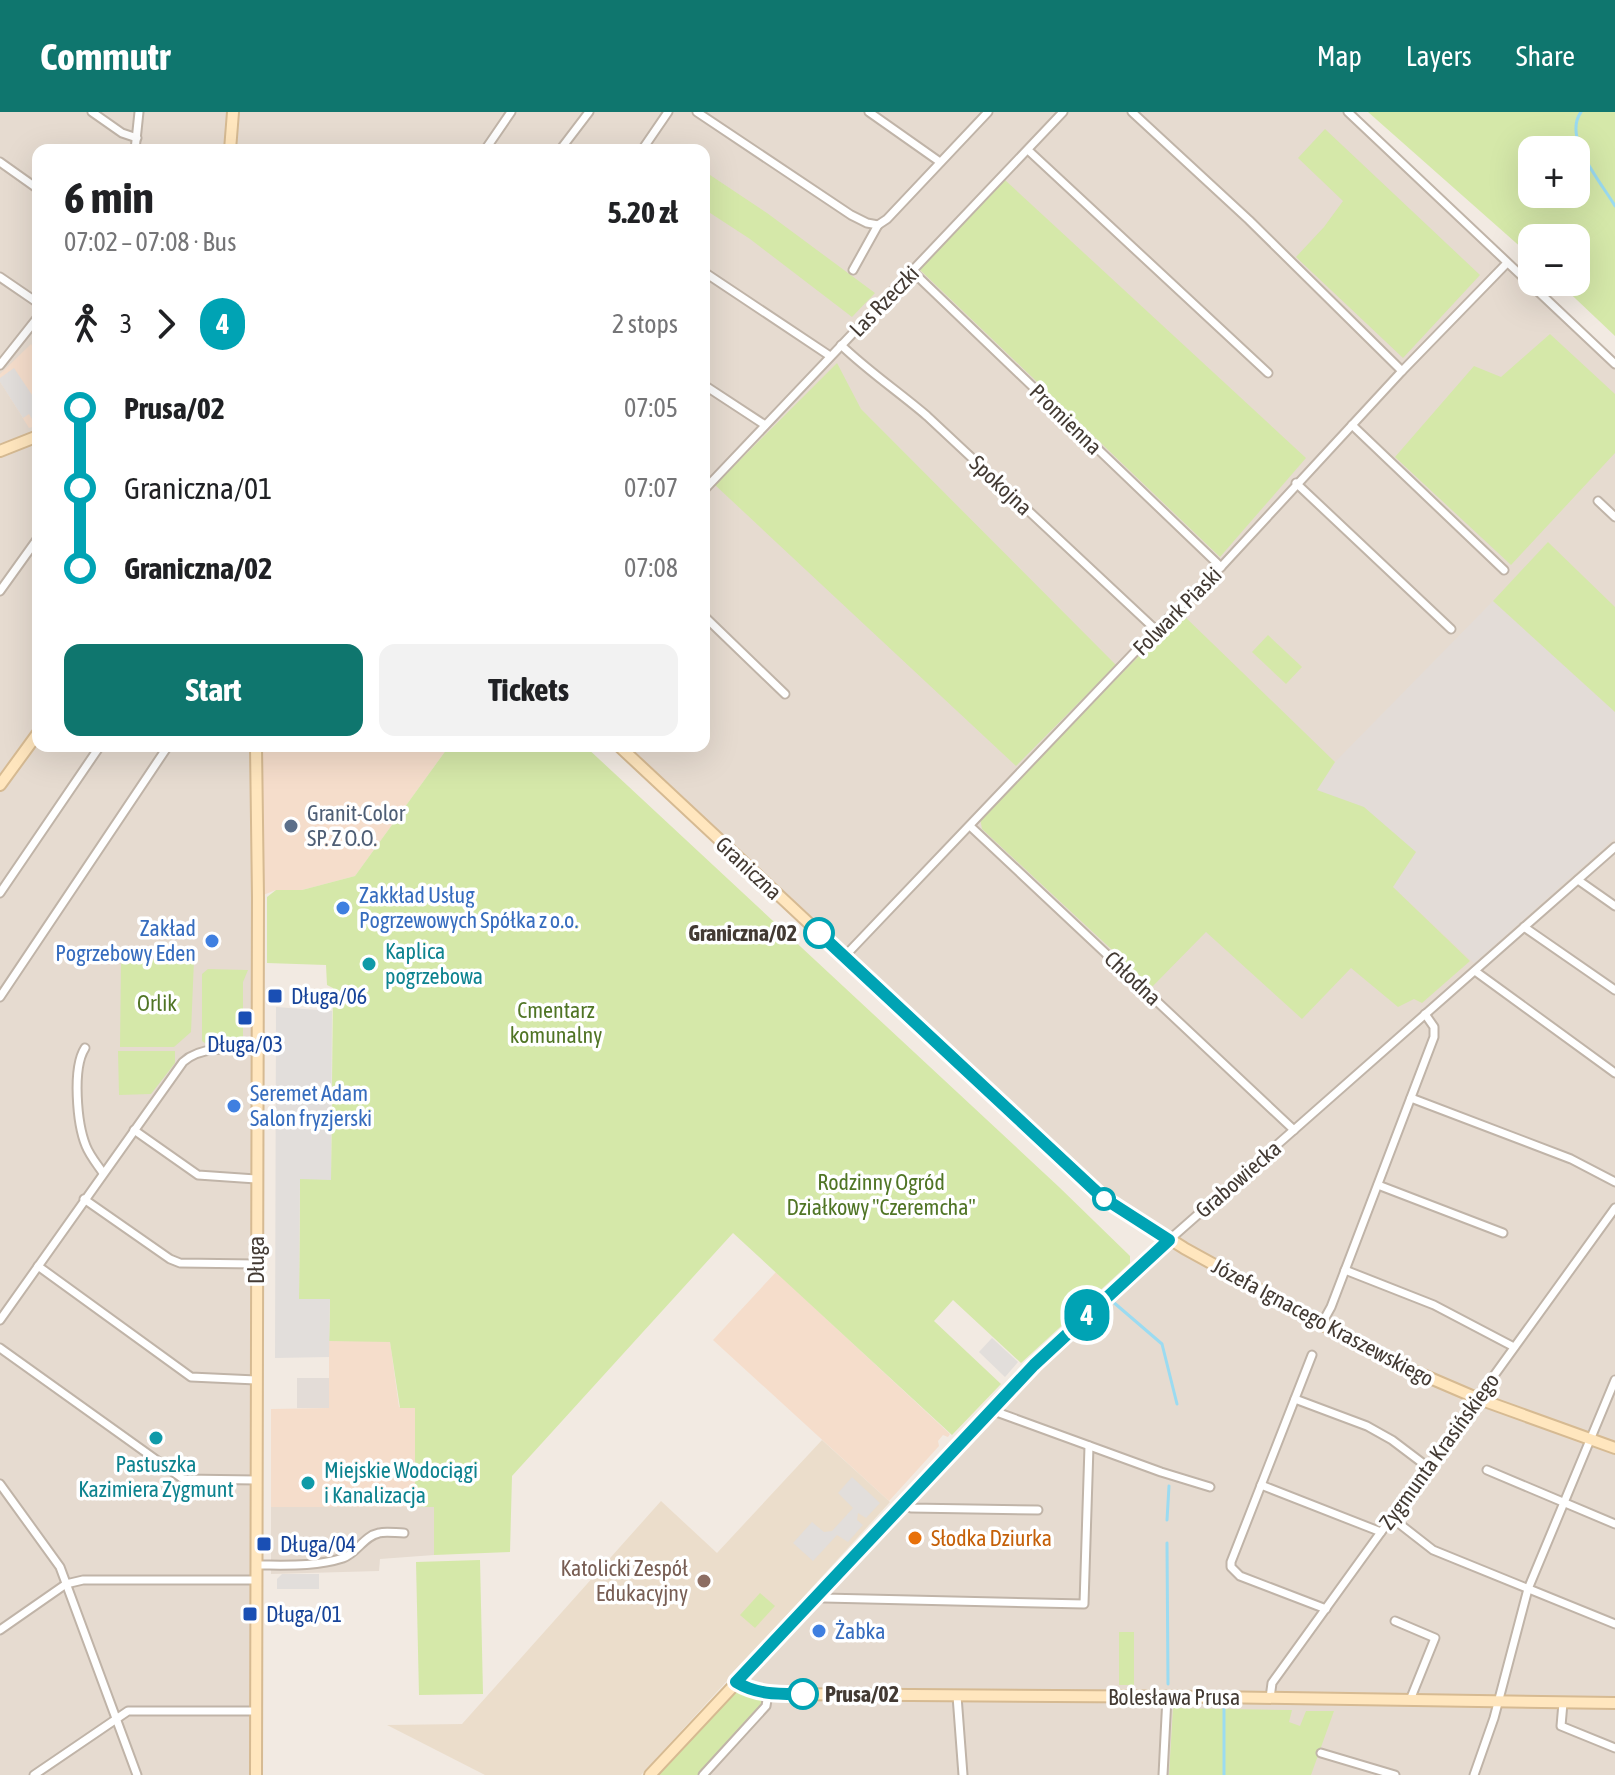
<!DOCTYPE html>
<html lang="en">
<head>
<meta charset="utf-8">
<style>
	body { margin:0; font-family:"Asap Condensed",sans-serif; background:#f2f2f2; color:#202124; height:100vh; display:flex; flex-direction:column; font-size:30px; white-space:nowrap }
	* { box-sizing:border-box; margin:0 }
	p { font-size:26px; color:#757577 }
	.icon { flex:none; width:44px; height:44px; fill:none; stroke:currentColor; stroke-width:2; stroke-linecap:round; stroke-linejoin:round }
	.map { position:relative; flex:1; overflow:hidden }
	.drawer { position:absolute; left:32px; top:32px; width:678px; height:608px; display:flex; flex-direction:column; background:#fff; border-radius:16px; box-shadow:0 8px 32px #0002 }
	.drawer>* { flex:none }
	.badge { padding:0 16px; border-radius:26px; font-size:28px; line-height:52px }
	.controls { position:absolute; left:1518px; top:24px; display:grid; gap:16px }
	.controls a { display:grid; place-items:center; width:72px; height:72px; border-radius:16px; background:#fff; box-shadow:0 8px 32px #0002; font-size:40px }
	.map>.badge { position:absolute; translate:-50% -50%; box-shadow:0 0 0 4px #fff }
	.legs { display:flex; align-items:center; gap:12px; height:88px; padding:0 32px; font-size:26px }
	.legs p { margin-inline-start:auto }
	.head { display:flex; align-items:center; justify-content:space-between; height:136px; padding:0 32px }
	h1 { font-size:44px; font-weight:700; line-height:60px }
	.primary-button { display:flex; gap:16px; margin-top:auto; padding:16px 32px }
	.primary-button a { flex:1; height:92px; border-radius:16px; background:#0f766e; color:#fff; font-size:32px; font-weight:700; line-height:92px; text-align:center }
	.primary-button a+a { background:#f2f2f2; color:#202124 }
	ul { padding:0 32px; list-style:none }
	li { display:flex; align-items:center; gap:28px; height:80px; font-size:30px }
	li i { display:grid; place-items:center; width:12px; height:100%; margin:0 10px; background:currentColor }
	li i::after { content:''; width:20px; height:20px; margin:-10px; border:6px solid; border-radius:50%; background:#fff }
	li p { margin-inline-start:auto }
	li:first-child i { background:linear-gradient(#0000 50%,currentColor 0) }
	li:last-child i { background:linear-gradient(currentColor 50%,#0000 0) }
	header { display:flex; align-items:center; gap:48px; box-sizing:border-box; height:112px; padding:0 40px; background:#0f766e; color:#fff }
	header strong { font-size:38px }
	nav { display:flex; gap:44px; margin-inline-start:auto; font-size:28px }
	.map>svg:first-child { display:block }
	.residential { fill:#e6dbd0 }
	.commercial { fill:#f5ddcb }
	.industrial { fill:#e3dcd7 }
	.education { fill:#ebddcb }
	.green { fill:#d5e8a9; fill-rule:evenodd }
	.parking { fill:#e2dedb }
	.lines { fill:none; stroke-linecap:round; stroke-linejoin:round }
	.stream { stroke:#9bdbf1; stroke-width:3 }
	.street-casing { stroke:#c0b4a8; stroke-width:11 }
	.secondary-casing { stroke:#d6ba92; stroke-width:14 }
	.street { stroke:#fff; stroke-width:7 }
	.secondary { stroke:#ffe6be; stroke-width:10 }
	.line-1-casing { stroke:#fff; stroke-width:18 }
	.line-1 { stroke:#00a3b4; stroke-width:12 }
	.service-dot { fill:#5c6f8a; stroke:#fff; stroke-width:3 }
	.shop-dot { fill:#3f7fe0; stroke:#fff; stroke-width:3 }
	.stop-1-dot { fill:#fff; stroke:#00a3b4; stroke-width:4 }
	.culture-dot { fill:#0f9aa8; stroke:#fff; stroke-width:3 }
	.transit-dot { fill:#1a4fb4; stroke:#fff; stroke-width:3 }
	.food-dot { fill:#e8710a; stroke:#fff; stroke-width:3 }
	.education-dot { fill:#8d6e63; stroke:#fff; stroke-width:3 }
	.labels { text-anchor:middle; dominant-baseline:central; stroke-width:7; stroke-linejoin:round; paint-order:stroke }
	.street-label { font-size:22px; fill:#433a33; stroke:#fff }
	.service-label { font-size:22px; fill:#4e5e75; stroke:#fff; text-anchor:start }
	.shop-label { font-size:22px; fill:#366cbe; stroke:#fff; text-anchor:start }
	.stop-label { font-size:22px; font-weight:bold; fill:#433a33; stroke:#fff; text-anchor:end }
	.culture-label { font-size:22px; fill:#0d838f; stroke:#fff; text-anchor:start }
	.transit-label { font-size:22px; fill:#164399; stroke:#fff; text-anchor:start }
	.park-label { font-size:22px; fill:#507525; stroke:#fff }
	.food-label { font-size:22px; fill:#c56008; stroke:#fff; text-anchor:start }
	.education-label { font-size:22px; fill:#785e54; stroke:#fff; text-anchor:end }
</style>
</head>
<body>
<header>
<strong>Commutr</strong>
<nav><a>Map</a><a>Layers</a><a>Share</a></nav>
</header>
<div class="map">
<svg width="1615" height="1663" viewBox="0 0 1615 1663">
	<rect width="100%" height="100%" fill="#f2eae2"/>
	<g class="residential">
		<polygon points="0,0 1353,0 1615,252 1615,1663 650,1663 1034,1253 1169,1128 1102,1085 619,634 704,634 704,38 38,38 38,634 256,634 256,1663 0,1663"/>
		<polygon points="434,1394 434,1443 380,1447 379,1459 271,1462 271,1395"/>
	</g>
	<g class="commercial">
		<polygon points="31,232 38,243 38,313 29,316 0,270 0,262"/>
		<polygon points="256,634 449,634 355,764 302,778 276,778 258,785"/>
		<polygon points="776,1160 950,1322 948,1325 943,1323 938,1329 939,1334 889,1389 713,1228"/>
		<polygon points="329,1229 390,1229 399,1295 415,1296 415,1395 271,1395 271,1297 329,1296"/>
	</g>
	<g class="industrial">
		<polygon points="1493,489 1615,600 1615,726 1474,851 1393,775 1416,740 1316,678 1335,650"/>
		<rect x="297" y="1266" width="32" height="30"/>
	</g>
	<polygon class="education" points="822,1328 890,1390 641,1663 485,1663 387,1613 462,1612 661,1389 717,1441"/>
	<g class="green">
		<path d="M1368,0H1615V224L1558,170H1576V126H1532V145ZM1532,38H1576V82H1532Z"/>
		<polygon points="1325,17 1480,163 1403,246 1296,145 1324,115 1343,89 1298,46"/>
		<polygon points="704,59 767,101 875,181 852,205 750,127 704,97"/>
		<polygon points="1005,68 1306,346 1220,445 918,156"/>
		<polygon points="1550,222 1615,282 1615,341 1511,453 1395,345 1474,254 1501,265"/>
		<polygon points="837,251 861,297 1116,553 1016,654 715,373"/>
		<polygon points="1548,430 1615,495 1615,600 1493,489"/>
		<polygon points="1181,501 1335,650 1317,678 1364,695 1416,740 1393,775 1470,849 1422,891 1414,887 1398,895 1351,856 1302,907 1206,820 1152,875 982,717 980,706"/>
		<polygon points="1268,523 1302,555 1286,572 1252,540"/>
		<polygon points="449,634 585,634 1059,1075 1130,1144 1130,1151 1021,1251 953,1188 934,1209 1001,1272 952,1323 733,1121 512,1364 510,1440 434,1443 434,1395 415,1395 415,1296 400,1296 390,1230 329,1229 330,1187 299,1187 300,1067 331,1067 333,876 327,873 326,853 267,851 267,785 276,778 302,778 355,764"/>
		<polygon points="121,847 194,848 191,920 174,935 120,935"/>
		<polygon points="208,857 248,858 243,870 243,933 208,933 202,929 202,862"/>
		<polygon points="118,939 175,939 175,951 151,982 119,983"/>
		<polygon points="480,1448 483,1582 419,1583 416,1450"/>
		<polygon points="760,1481 775,1494 755,1516 740,1503"/>
		<rect x="1119" y="1520" width="15" height="53"/>
		<polygon points="736,1570 768,1582 766,1594 703,1663 650,1663"/>
		<polygon points="1173,1596 1292,1598 1289,1610 1300,1614 1306,1599 1334,1599 1311,1663 1169,1663"/>
	</g>
	<g class="parking">
		<polygon points="14,256 38,292 38,310 35,312 29,302 23,306 0,270 0,266"/>
		<polygon points="276,895 332,899 331,1068 300,1067 299,1187 330,1187 329,1245 275,1246"/>
		<polygon points="992,1226 1018,1250 1005,1265 979,1240"/>
		<polygon points="852,1365 880,1391 866,1406 858,1401 857,1408 863,1413 848,1430 837,1423 813,1449 793,1431 812,1410 824,1420 832,1419 853,1396 838,1381"/>
		<polygon points="282,1462 319,1462 319,1477 277,1477 277,1467"/>
	</g>
	<g class="lines">
		<g class="stream">
			<path d="M1581,0C1562,26 1601,70 1615,94"/>
			<polyline points="1112,1189 1162,1232 1177,1292"/>
			<polyline points="1167,1408 1169,1374"/>
			<polyline points="1167,1431 1168,1572"/>
			<polyline points="1224,1663 1224,1597"/>
		</g>
		<defs>
			<g id="street">
				<polyline points="92,0 122,21 137,26"/>
				<polyline points="697,0 851,103 867,111 878,113 887,107 988,0"/>
				<polyline points="869,0 940,50"/>
				<polyline points="1132,0 1249,108 1402,259"/>
				<polyline points="1348,0 1615,252"/>
				<polyline points="135,38 139,0"/>
				<polyline points="485,38 511,0"/>
				<polyline points="560,38 589,0"/>
				<polyline points="642,38 668,0"/>
				<polyline points="1028,38 1268,261"/>
				<polyline points="0,50 38,77"/>
				<polyline points="853,158 878,113"/>
				<polyline points="912,159 1221,455"/>
				<polyline points="704,160 830,244"/>
				<polyline points="0,165 38,191"/>
				<path d="M841,233C868,259 899,280 927,304L1156,518"/>
				<polyline points="0,253 38,205"/>
				<polyline points="704,273 765,313"/>
				<polyline points="1352,313 1504,458"/>
				<polyline points="1296,371 1451,517"/>
				<polyline points="704,378 1063,0"/>
				<polyline points="1598,389 1615,405"/>
				<polyline points="0,479 38,426"/>
				<polyline points="704,504 785,582"/>
				<polyline points="970,714 1294,1018"/>
				<polyline points="1578,768 1615,794"/>
				<polyline points="0,781 100,634"/>
				<polyline points="1524,815 1615,878"/>
				<polyline points="844,845 1152,522 1221,455 1402,259 1507,151"/>
				<polyline points="1475,859 1615,961"/>
				<polyline points="0,885 168,634"/>
				<path d="M85,936C72,956 77,1012 86,1034C90,1044 97,1052 103,1061"/>
				<polyline points="1411,986 1571,1047 1615,1070"/>
				<polyline points="134,1018 198,1063 256,1067"/>
				<polyline points="1378,1073 1503,1121"/>
				<polyline points="84,1087 170,1147 180,1151 256,1152"/>
				<polyline points="1169,1128 1615,735"/>
				<polyline points="38,1154 191,1265 256,1268"/>
				<polyline points="1345,1158 1434,1193 1514,1235"/>
				<path d="M0,1208L183,950C202,933 232,937 256,939"/>
				<polyline points="1321,1213 1331,1195 1434,925 1434,915 1425,902"/>
				<polyline points="0,1236 183,1367 256,1368"/>
				<polyline points="1312,1243 1231,1450 1231,1455 1240,1464 1326,1497"/>
				<polyline points="1295,1287 1367,1314 1392,1328 1429,1356"/>
				<polyline points="991,1298 1161,1360 1210,1375"/>
				<polyline points="1487,1358 1615,1412"/>
				<polyline points="0,1372 60,1455 137,1663"/>
				<polyline points="1261,1373 1381,1420"/>
				<polyline points="904,1391 911,1396 1038,1398"/>
				<polyline points="1392,1406 1433,1438 1615,1512"/>
				<path d="M256,1453C285,1453 315,1455 343,1446C357,1441 364,1424 379,1421C386,1419 396,1421 404,1421"/>
				<polyline points="819,1482 824,1486 1084,1492 1089,1334"/>
				<polyline points="1395,1509 1435,1526 1410,1588"/>
				<polyline points="0,1518 66,1472 83,1468 256,1468"/>
				<polyline points="957,1584 963,1663"/>
				<polyline points="1270,1586 1272,1571 1615,1096"/>
				<polyline points="1563,1591 1561,1614 1615,1636"/>
				<polyline points="1321,1641 1395,1663"/>
				<polyline points="34,1663 128,1599 256,1599"/>
				<polyline points="703,1663 766,1594 768,1582"/>
				<polyline points="1163,1663 1167,1585"/>
				<polyline points="1474,1663 1494,1606 1528,1477 1615,1268"/>
			</g>
			<g id="secondary">
				<polyline points="230,38 233,0"/>
				<polyline points="0,339 38,324"/>
				<polyline points="256,634 258,785 256,1663"/>
				<polyline points="619,634 1102,1085 1184,1136 1381,1245 1479,1287 1615,1336"/>
				<polyline points="0,673 38,621"/>
				<polyline points="736,1570 747,1577 768,1582 1212,1585 1615,1591"/>
				<polyline points="650,1663 1034,1253 1169,1128"/>
			</g>
		</defs>
		<use href="#street" class="street-casing"/>
		<use href="#secondary" class="secondary-casing"/>
		<use href="#street" class="street"/>
		<use href="#secondary" class="secondary"/>
	</g>
	<g class="lines">
		<defs>
			<path id="line-1" d="M803,1582C779,1582 757,1583 736,1570L1034,1253L1169,1128L1102,1085L819,821"/>
		</defs>
		<use href="#line-1" class="line-1-casing"/>
		<use href="#line-1" class="line-1"/>
	</g>
	<circle class="service-dot" cx="291" cy="714" r="8"/>
	<g class="shop-dot">
		<circle cx="343" cy="796" r="8"/>
		<circle cx="212" cy="829" r="8"/>
		<circle cx="234" cy="994" r="8"/>
		<circle cx="819" cy="1519" r="8"/>
	</g>
	<g class="stop-1-dot">
		<circle cx="819" cy="821" r="14"/>
		<circle cx="1104" cy="1087" r="10"/>
		<circle cx="803" cy="1582" r="14"/>
	</g>
	<g class="culture-dot">
		<circle cx="369" cy="852" r="8"/>
		<circle cx="156" cy="1326" r="8"/>
		<circle cx="308" cy="1371" r="8"/>
	</g>
	<g class="transit-dot">
		<rect x="267" y="876" width="16" height="16" rx="4"/>
		<rect x="237" y="898" width="16" height="16" rx="4"/>
		<rect x="256" y="1424" width="16" height="16" rx="4"/>
		<rect x="242" y="1494" width="16" height="16" rx="4"/>
	</g>
	<circle class="food-dot" cx="915" cy="1426" r="8"/>
	<circle class="education-dot" cx="704" cy="1469" r="8"/>
	<g class="labels">
		<g class="street-label">
			<text transform="translate(884 189) rotate(-46)">Las Rzeczki</text>
			<text transform="translate(1066 307) rotate(44)">Promienna</text>
			<text transform="translate(1001 373) rotate(43)">Spokojna</text>
			<text transform="translate(1177 499) rotate(-45)">Folwark Piaski</text>
			<text transform="translate(749 756) rotate(43)">Graniczna</text>
			<text transform="translate(1133 866) rotate(43)">Chłodna</text>
			<text transform="translate(1238 1067) rotate(-41)">Grabowiecka</text>
			<text transform="translate(256 1148) rotate(-90)">Długa</text>
			<text transform="translate(1323 1210) rotate(28)">Józefa Ignacego Kraszewskiego</text>
			<text transform="translate(1439 1339) rotate(-54)">Zygmunta Krasińskiego</text>
			<text x="1174" y="1585">Bolesława Prusa</text>
		</g>
		<g class="service-label">
			<text x="307" y="701">Granit-Color<tspan x="307" dy="25">SP. Z O.O.</tspan></text>
		</g>
		<g class="shop-label">
			<text x="359" y="783">Zakkład Usług<tspan x="359" dy="25">Pogrzewowych Spółka z o.o.</tspan></text>
			<text x="196" y="816" text-anchor="end">Zakład<tspan x="196" dy="25">Pogrzebowy Eden</tspan></text>
			<text x="250" y="981">Seremet Adam<tspan x="250" dy="25">Salon fryzjerski</tspan></text>
			<text x="835" y="1519">Żabka</text>
		</g>
		<g class="stop-label">
			<text x="797" y="821">Graniczna/02</text>
			<text x="825" y="1582" text-anchor="start">Prusa/02</text>
		</g>
		<g class="culture-label">
			<text x="385" y="839">Kaplica<tspan x="385" dy="25">pogrzebowa</tspan></text>
			<text x="156" y="1352" text-anchor="middle">Pastuszka<tspan x="156" dy="25">Kazimiera Zygmunt</tspan></text>
			<text x="324" y="1358">Miejskie Wodociągi<tspan x="324" dy="25">i Kanalizacja</tspan></text>
		</g>
		<g class="transit-label">
			<text x="291" y="884">Długa/06</text>
			<text x="245" y="932" text-anchor="middle">Długa/03</text>
			<text x="280" y="1432">Długa/04</text>
			<text x="266" y="1502">Długa/01</text>
		</g>
		<g class="park-label">
			<text x="157" y="891">Orlik</text>
			<text x="556" y="898">Cmentarz<tspan x="556" dy="25">komunalny</tspan></text>
			<text x="881" y="1070">Rodzinny Ogród<tspan x="881" dy="25">Działkowy "Czeremcha"</tspan></text>
		</g>
		<g class="food-label">
			<text x="931" y="1426">Słodka Dziurka</text>
		</g>
		<g class="education-label">
			<text x="688" y="1456">Katolicki Zespół<tspan x="688" dy="25">Edukacyjny</tspan></text>
		</g>
	</g>
</svg>
<div class="controls">
<a>+</a>
<a>−</a>
</div>
<b class="badge" style="left:1087px;top:1203px;background:#00a3b4;color:#fff">4</b>
<section class="drawer">
<div class="head"><div><h1>6 min</h1><p>07:02 – 07:08 · Bus</p></div><b>5.20 zł</b></div>
<div class="legs"><svg class="icon" aria-label="walk" viewBox="0 0 24 24"><circle cx="13" cy="4" r="2"/><path d="M13 8l-2 6 4 7M11 14l-3 7M7 12l3-4h3l4 4"/></svg>3<svg class="icon" aria-label="forward" viewBox="0 0 24 24"><path d="M9 5l7 7-7 7"/></svg><b class="badge" style="background:#00a3b4;color:#fff">4</b><p>2 stops</p></div>
<ul>
<li><i style="color:#00a3b4"></i><b>Prusa/02</b><p>07:05</p></li>
<li><i style="color:#00a3b4"></i><span>Graniczna/01</span><p>07:07</p></li>
<li><i style="color:#00a3b4"></i><b>Graniczna/02</b><p>07:08</p></li>
</ul>
<div class="primary-button"><a>Start</a><a>Tickets</a></div>
</section>
</div>
</body>
</html>
